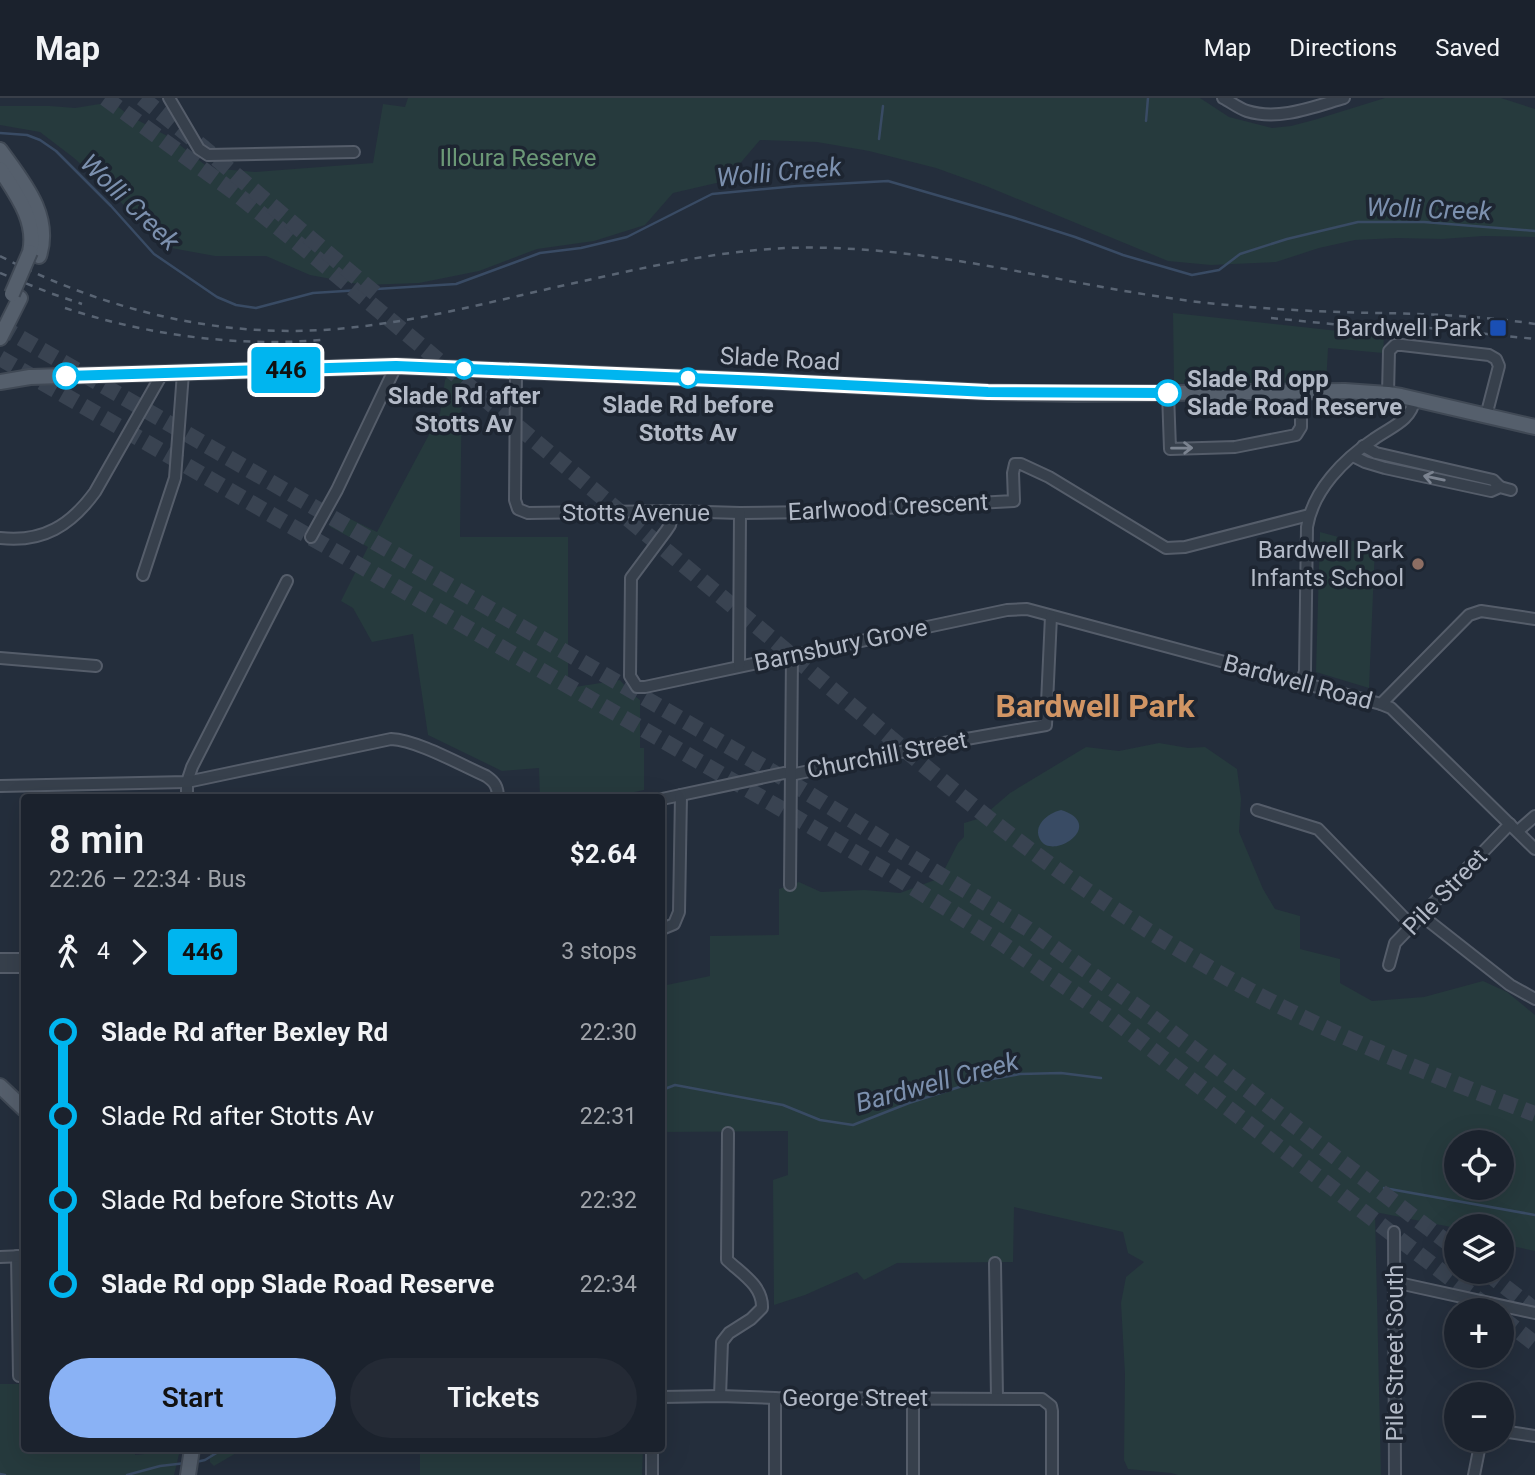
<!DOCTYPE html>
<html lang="en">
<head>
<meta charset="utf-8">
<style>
	body { margin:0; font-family:Roboto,sans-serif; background:#242a35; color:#f1f3f6; height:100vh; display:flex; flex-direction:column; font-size:26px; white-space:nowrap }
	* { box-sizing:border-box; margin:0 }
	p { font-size:23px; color:#a0a4aa }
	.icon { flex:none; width:38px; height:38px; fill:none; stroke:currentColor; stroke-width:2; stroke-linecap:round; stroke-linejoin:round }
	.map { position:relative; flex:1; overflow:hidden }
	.panel { position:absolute; left:21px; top:696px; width:644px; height:658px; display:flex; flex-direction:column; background:#1b222d; border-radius:7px; box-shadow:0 7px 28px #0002,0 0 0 2px #393f49 }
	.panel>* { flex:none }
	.badge { padding:0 14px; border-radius:5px; font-size:24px; line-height:46px }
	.tools { position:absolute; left:1444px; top:1032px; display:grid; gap:14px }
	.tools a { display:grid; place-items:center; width:70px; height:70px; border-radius:50%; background:#1b222d; box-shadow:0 7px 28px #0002,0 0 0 2px #393f49; font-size:35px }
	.map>.badge { position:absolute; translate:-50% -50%; box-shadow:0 0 0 4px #fff }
	.legs { display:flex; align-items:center; gap:10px; height:77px; padding:0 28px; font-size:23px }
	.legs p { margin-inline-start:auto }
	.summary { display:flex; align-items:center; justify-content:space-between; height:119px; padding:0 28px }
	h1 { font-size:38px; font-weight:600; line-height:52px }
	.button { display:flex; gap:14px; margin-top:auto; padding:14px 28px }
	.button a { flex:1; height:80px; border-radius:42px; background:#8ab2f5; color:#111; font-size:28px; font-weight:600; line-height:80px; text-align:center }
	.button a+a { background:#242a35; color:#f1f3f6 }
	ul { padding:0 28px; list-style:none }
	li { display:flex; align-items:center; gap:24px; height:84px; font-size:26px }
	li i { display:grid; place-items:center; width:10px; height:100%; margin:0 9px; background:currentColor }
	li i::after { content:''; width:18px; height:18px; margin:-9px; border:5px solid; border-radius:50%; background:#1b222d }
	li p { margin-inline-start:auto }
	li:first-child i { background:linear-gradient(#0000 50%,currentColor 0) }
	li:last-child i { background:linear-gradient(currentColor 50%,#0000 0) }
	header { display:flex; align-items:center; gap:42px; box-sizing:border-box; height:98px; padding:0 35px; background:#1b222d; border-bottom:2px solid #393f49 }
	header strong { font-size:33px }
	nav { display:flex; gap:38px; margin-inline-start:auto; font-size:24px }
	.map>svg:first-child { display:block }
	.green { fill:#263a3d; fill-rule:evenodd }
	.water { fill:#394b64 }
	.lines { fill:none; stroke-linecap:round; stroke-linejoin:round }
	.stream { stroke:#394b64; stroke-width:2.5 }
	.highway-tunnel { stroke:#394351; stroke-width:16; stroke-dasharray:16 8; stroke-linecap:butt }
	.minor-casing { stroke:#555d6a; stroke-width:14 }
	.major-casing { stroke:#404955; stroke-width:18 }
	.minor { stroke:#37404c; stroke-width:10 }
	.major { stroke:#555f6c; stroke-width:14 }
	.rail { stroke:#596473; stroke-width:2.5; stroke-dasharray:7 7; stroke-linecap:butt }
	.major-bridge-casing { stroke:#404955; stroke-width:18; stroke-linecap:butt }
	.major-bridge { stroke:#555f6c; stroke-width:14 }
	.oneway { stroke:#7b8390 }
	.line-1-casing { stroke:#fff; stroke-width:16 }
	.line-1 { stroke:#00b5ef; stroke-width:10 }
	.transit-dot { fill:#1a4fb4; stroke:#1d2531; stroke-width:2.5 }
	.stop-1-dot { fill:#fff; stroke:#00b5ef; stroke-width:3.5 }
	.education-dot { fill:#8d6e63; stroke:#1d2531; stroke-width:2.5 }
	.labels { text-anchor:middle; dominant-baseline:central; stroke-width:7; stroke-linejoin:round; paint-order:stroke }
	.park-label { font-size:24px; fill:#6b9876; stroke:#1d2531 }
	.poi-label { font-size:24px; fill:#b3bac7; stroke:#1d2531; text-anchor:end }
	.street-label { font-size:24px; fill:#b3bac7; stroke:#1d2531 }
	.stop-label { font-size:24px; font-weight:bold; fill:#b3bac7; stroke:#1d2531 }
	.water-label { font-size:26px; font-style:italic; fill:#7c90ae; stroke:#1d2531 }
	.district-label { font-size:32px; font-weight:bold; fill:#d19564; stroke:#1d2531 }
</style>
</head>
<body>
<header>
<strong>Map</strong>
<nav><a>Map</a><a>Directions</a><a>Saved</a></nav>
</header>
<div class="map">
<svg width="1535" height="1377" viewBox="0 0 1535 1377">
	<rect width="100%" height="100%" fill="#242e3c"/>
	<g class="green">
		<polygon points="408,0 1200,0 1229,19 1272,30 1291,28 1314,22 1385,0 1501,0 1535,11 1535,139 1483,138 1442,141 1397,140 1355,142 1319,150 1276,164 1211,167 1168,163 986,88 936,70 869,53 817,44 760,42 725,83 673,95 645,127 594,143 537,151 479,173 419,185 363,187 310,177 266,158 215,158 171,150 145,130 112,95 74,60 40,34 0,27 0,8 50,8 75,10 112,4 130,18 171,40 209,70 255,74 373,65 383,6 405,9"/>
		<polygon points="1173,215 1384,238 1383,255 1328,250 1326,288 1174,285"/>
		<polygon points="447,280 462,281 460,439 568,439 568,590 620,582 631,595 640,602 640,650 644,650 644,692 606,700 540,700 539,670 502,673 428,637 413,536 372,544 353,510 341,503 368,449 329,428 336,414 377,434 440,316 445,282"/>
		<polygon points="1320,434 1375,449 1369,590 1316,574"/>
		<path d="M1159,645L1188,650L1205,649L1237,671L1241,701L1239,734L1263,791L1275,811L1300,818V851L1340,861V885L1372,903L1424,899L1483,883L1507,894L1535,917V1153L1502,1146V1129H1456V1130L1375,1114L1381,1377H1178L1171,1375L1128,1371L1124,1362L1125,1276L1121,1205L1126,1179L1144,1164L1128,1155L1123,1134L1014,1109L1013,1164L897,1165L864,1182L857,1174L805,1197L774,1207L773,1082L788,1077V1033L662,1034V888L710,878V838L779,837V791L799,784L821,794L865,792L900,795L940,780L958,745L964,739V725L981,720L1010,695L1086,649L1119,653ZM1456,1045H1502V1090H1456Z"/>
		<polygon points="0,1286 24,1286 24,1351 135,1351 135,1357 180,1352 174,1377 0,1377"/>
		<polygon points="210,1351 243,1351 214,1368 210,1364"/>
		<polygon points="420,1351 643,1351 642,1377 420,1377"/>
	</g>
	<path class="water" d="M1061,712C1106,726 1055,762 1041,743C1031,728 1048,715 1061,712Z"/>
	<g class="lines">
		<g class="stream">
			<polyline points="1146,23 1148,0"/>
			<polyline points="0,35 27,37 40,42 56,53 111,108 154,156 217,199 236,207 256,210 313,195 456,186 540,155 581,150 627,139 712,96 797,88 888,83 1012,119 1075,139 1123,157 1192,177 1219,172 1240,156 1287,141 1358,124 1424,124 1535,133"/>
			<polyline points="879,41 883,8"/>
			<polyline points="662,992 675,987 783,1007 820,1022 853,1027 909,1005 975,984 1020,976 1061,975 1101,980"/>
			<polyline points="1384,1090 1535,1117"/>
			<polyline points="196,1364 205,1362 223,1351"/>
			<polyline points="0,1376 5,1377"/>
			<polyline points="127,1377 160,1368 186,1365"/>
		</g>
		<g class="highway-tunnel">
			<path d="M105,0L234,94L316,160L881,632C927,670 973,709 1021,745C1094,800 1172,850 1253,894C1343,942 1439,980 1535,1016"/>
			<polyline points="142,0 204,50 376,196"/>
			<polyline points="0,228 785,681 1028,831 1152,919 1456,1151"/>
			<polyline points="0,260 778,709 888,774 1000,844 1112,921 1493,1213"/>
			<polyline points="1486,1174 1535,1212"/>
			<polyline points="1502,1220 1535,1246"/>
		</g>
		<defs>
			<g id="minor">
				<polyline points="169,0 199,51 208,57 354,54"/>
				<path d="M1223,0C1231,4 1238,10 1247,13C1279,23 1313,9 1344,0"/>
				<polyline points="516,273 515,402 518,411 528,415 673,413 740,415 811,414 1014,403 1013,375 1015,366 1021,366 1049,379 1166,450 1185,449 1309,417"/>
				<polyline points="1168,295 1170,351 1235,349 1296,337 1301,329 1301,294"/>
				<polyline points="1388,296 1389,253 1395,247 1402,247 1489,257 1496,261 1499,268 1486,318"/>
				<polyline points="1363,348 1376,355 1493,382 1500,389"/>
				<polyline points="1353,358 1365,364 1385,370 1491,393 1500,389 1511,392"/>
				<polyline points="673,413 670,427 666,433 631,480 630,578 637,589 645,589 1007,512 1027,511 1381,606 1391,610 1535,751"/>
				<polyline points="311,439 337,392 396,268"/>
				<path d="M0,440C43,445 71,427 95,394L162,276"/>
				<polyline points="143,477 175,380 183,275"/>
				<polyline points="0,560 96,568"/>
				<polyline points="739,568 740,415"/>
				<path d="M1302,584L1305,573L1307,429C1313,392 1344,361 1374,341C1392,328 1410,324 1415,301"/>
				<polyline points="1381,606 1469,517 1481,513 1535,521"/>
				<path d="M0,688L187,684L391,641C417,642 461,667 486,678C495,684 498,689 498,700"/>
				<polyline points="187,700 187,684 192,669 287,483"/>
				<polyline points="662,701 784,675 795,676 944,645 1046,627 1051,518"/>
				<polyline points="1257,712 1318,731 1412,828"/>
				<polyline points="1518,733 1535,718"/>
				<polyline points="790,787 792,557"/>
				<polyline points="1421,817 1510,887 1535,901"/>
				<polyline points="662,831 674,826 679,814 681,697"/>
				<polyline points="0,861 24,861"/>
				<polyline points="1389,867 1395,845 1510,726"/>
				<polyline points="0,869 24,869"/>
				<polyline points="1394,1134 1395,1377"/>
				<polyline points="17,1158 19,1278"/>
				<polyline points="0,1159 24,1158"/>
				<polyline points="995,1165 997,1300"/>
				<polyline points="1394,1184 1535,1215"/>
				<path d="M720,1298L722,1244L729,1235L751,1221L762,1210C763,1188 742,1176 727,1162L728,1035"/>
				<polyline points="662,1299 720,1298 775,1300 1042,1301 1051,1308 1052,1313 1052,1377"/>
				<polyline points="1502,1333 1535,1338"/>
				<polyline points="652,1377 652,1351"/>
				<polyline points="775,1377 775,1300"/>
				<polyline points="913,1377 913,1300"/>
				<polyline points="1474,1377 1481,1342"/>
			</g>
			<g id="major">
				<path d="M0,52C23,84 52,117 39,158"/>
				<path d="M0,71C16,96 37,123 30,154"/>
				<polyline points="0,240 20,200"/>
				<polyline points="0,284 30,279 396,268 762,283 988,294 1076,296 1345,293 1388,296 1401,298 1535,329"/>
				<polyline points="0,988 24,1011"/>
				<polyline points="188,1377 192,1351"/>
			</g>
		</defs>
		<use href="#minor" class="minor-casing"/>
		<use href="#major" class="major-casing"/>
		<use href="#minor" class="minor"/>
		<use href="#major" class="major"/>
		<g class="rail">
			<path d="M0,158C111,215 231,244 356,229C431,221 505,200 579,184C647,169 717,153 787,150C930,145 1066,189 1207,205C1264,211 1321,214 1379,215C1431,216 1483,218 1535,226"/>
			<polyline points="0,175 50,195 82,206"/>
			<path d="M65,210C147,237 235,249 321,242"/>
			<polyline points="1271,220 1382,231"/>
			<polyline points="1371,224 1535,241"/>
		</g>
		<defs>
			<polyline id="major-bridge" points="12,196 30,154"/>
		</defs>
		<use href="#major-bridge" class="major-bridge-casing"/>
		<use href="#major-bridge" class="major-bridge"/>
	</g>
	<defs><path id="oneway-shaft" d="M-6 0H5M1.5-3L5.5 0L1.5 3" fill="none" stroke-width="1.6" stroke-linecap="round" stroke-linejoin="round" transform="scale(1.75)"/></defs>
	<g class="oneway">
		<use href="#oneway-shaft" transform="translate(1182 350) rotate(-1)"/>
		<use href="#oneway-shaft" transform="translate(1434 380) rotate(-168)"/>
	</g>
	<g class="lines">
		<defs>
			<polyline id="line-1" points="66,278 396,268 762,283 988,294 1168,295"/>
		</defs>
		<use href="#line-1" class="line-1-casing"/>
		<use href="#line-1" class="line-1"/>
	</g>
	<rect class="transit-dot" x="1489" y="221" width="18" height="18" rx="3.5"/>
	<g class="stop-1-dot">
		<circle cx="464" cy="271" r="9"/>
		<circle cx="66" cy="278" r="12"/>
		<circle cx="688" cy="280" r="9"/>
		<circle cx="1168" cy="295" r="12"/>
	</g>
	<circle class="education-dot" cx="1418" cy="466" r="7"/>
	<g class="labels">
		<g class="park-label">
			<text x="518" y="60">Illoura Reserve</text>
		</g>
		<g class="poi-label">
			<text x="1482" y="230">Bardwell Park</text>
			<text x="1404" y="452">Bardwell Park<tspan x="1404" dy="28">Infants School</tspan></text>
		</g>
		<g class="street-label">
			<text transform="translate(780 261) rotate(3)">Slade Road</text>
			<text transform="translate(888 409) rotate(-3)">Earlwood Crescent</text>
			<text x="636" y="415">Stotts Avenue</text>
			<text transform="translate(841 547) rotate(-12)">Barnsbury Grove</text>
			<text transform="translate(1298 584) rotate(15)">Bardwell Road</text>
			<text transform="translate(887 657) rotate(-11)">Churchill Street</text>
			<text transform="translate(1445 794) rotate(-46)">Pile Street</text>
			<text transform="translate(1395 1255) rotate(-90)">Pile Street South</text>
			<text x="855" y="1300">George Street</text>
		</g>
		<g class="stop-label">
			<text x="1187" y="281" text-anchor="start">Slade Rd opp<tspan x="1187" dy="28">Slade Road Reserve</tspan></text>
			<text x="464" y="298">Slade Rd after<tspan x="464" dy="28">Stotts Av</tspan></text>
			<text x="688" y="307">Slade Rd before<tspan x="688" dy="28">Stotts Av</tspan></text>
		</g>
		<g class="water-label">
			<text transform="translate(779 74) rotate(-5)">Wolli Creek</text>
			<text transform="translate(130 104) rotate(44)">Wolli Creek</text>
			<text transform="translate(1429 111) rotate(2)">Wolli Creek</text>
			<text transform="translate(937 984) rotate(-15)">Bardwell Creek</text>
		</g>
		<g class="district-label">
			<text x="1095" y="608">Bardwell Park</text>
		</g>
	</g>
</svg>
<div class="tools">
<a><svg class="icon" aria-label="locate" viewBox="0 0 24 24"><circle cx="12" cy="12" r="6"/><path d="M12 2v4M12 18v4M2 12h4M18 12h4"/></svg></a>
<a><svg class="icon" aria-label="layers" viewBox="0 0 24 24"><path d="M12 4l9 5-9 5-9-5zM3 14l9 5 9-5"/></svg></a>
<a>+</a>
<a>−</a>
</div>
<b class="badge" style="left:286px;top:272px;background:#00b5ef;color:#111">446</b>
<section class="panel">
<div class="summary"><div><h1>8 min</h1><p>22:26 – 22:34 · Bus</p></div><b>$2.64</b></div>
<div class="legs"><svg class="icon" aria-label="walk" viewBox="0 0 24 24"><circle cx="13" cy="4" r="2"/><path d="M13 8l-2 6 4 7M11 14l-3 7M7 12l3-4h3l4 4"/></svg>4<svg class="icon" aria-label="forward" viewBox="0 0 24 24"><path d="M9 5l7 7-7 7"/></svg><b class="badge" style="background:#00b5ef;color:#111">446</b><p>3 stops</p></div>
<ul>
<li><i style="color:#00b5ef"></i><b>Slade Rd after Bexley Rd</b><p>22:30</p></li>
<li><i style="color:#00b5ef"></i><span>Slade Rd after Stotts Av</span><p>22:31</p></li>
<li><i style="color:#00b5ef"></i><span>Slade Rd before Stotts Av</span><p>22:32</p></li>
<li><i style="color:#00b5ef"></i><b>Slade Rd opp Slade Road Reserve</b><p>22:34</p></li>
</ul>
<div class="button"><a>Start</a><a>Tickets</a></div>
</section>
</div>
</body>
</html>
